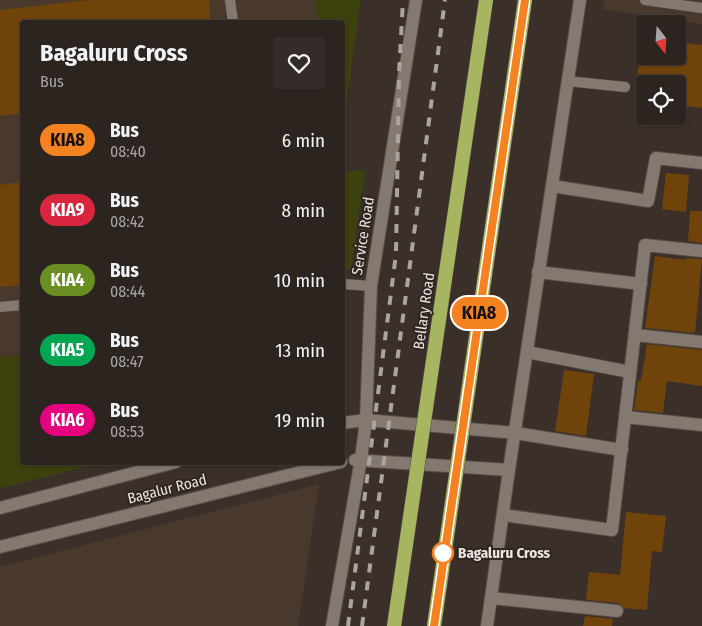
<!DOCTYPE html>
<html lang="en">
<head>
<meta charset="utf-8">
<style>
	body { margin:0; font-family:"Fira Sans Condensed",sans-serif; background:#342c28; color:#f1f3f6; height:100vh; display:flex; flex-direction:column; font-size:19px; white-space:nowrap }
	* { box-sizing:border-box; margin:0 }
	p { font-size:16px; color:#a6a4a4 }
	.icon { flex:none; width:28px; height:28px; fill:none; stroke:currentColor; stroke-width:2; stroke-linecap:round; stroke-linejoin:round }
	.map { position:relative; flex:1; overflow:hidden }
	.details { position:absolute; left:20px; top:20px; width:325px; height:445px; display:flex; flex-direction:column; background:#2c241f; border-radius:5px; box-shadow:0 1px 4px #0004,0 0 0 1px #48413d }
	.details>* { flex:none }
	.badge { padding:0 10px; border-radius:16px; font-size:18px; line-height:32px }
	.needle { width:32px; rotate:163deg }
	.controls { position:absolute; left:636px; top:15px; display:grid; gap:10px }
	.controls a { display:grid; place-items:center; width:50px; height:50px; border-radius:5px; background:#2c241f; box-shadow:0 1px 4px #0004,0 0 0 1px #48413d; font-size:25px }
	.map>.badge { position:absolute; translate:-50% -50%; box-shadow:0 0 0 2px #fff }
	.round { display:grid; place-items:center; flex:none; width:52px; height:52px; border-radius:5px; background:#342c28 }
	.head { display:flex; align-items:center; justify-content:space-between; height:85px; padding:0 20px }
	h1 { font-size:24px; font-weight:700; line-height:38px }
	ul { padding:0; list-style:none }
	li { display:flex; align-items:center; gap:15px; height:70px; padding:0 20px }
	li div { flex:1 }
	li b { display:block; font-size:19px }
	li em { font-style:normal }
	li .badge { min-width:55px; font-weight:700; text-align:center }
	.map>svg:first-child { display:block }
	.built { fill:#49392d }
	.green { fill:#3c410d }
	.building { fill:#70430b }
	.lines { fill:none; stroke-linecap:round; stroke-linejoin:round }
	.service-casing { stroke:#564d47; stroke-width:11 }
	.minor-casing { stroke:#564d47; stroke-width:14 }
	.secondary-casing { stroke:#564d47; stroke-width:14 }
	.service { stroke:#847970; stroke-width:10 }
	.minor { stroke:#847970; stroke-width:12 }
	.secondary { stroke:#847970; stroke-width:12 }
	.rail { stroke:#aca49e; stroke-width:4; stroke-dasharray:9 9; stroke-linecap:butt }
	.trunk-bridge-casing { stroke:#564d47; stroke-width:15; stroke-linecap:butt }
	.trunk-bridge { stroke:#a7b460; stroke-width:14 }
	.line-casing { stroke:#fff; stroke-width:11 }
	.line { stroke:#f58220; stroke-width:8 }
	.stop-dot { fill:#fff; stroke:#f58220; stroke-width:2.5 }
	.labels { text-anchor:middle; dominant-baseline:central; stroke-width:4; stroke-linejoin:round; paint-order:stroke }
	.street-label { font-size:15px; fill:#ebe4df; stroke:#30261f }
	.stop-label { font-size:15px; font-weight:bold; fill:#ebe4df; stroke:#30261f; text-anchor:start }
</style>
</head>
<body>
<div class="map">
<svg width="702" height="626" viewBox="0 0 702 626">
	<rect width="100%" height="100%" fill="#3a3029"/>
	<g class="built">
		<polygon points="0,0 361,0 343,124 342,22 22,22 22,462 100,463 0,488"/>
		<polygon points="604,0 702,0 702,24 603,9"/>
		<polygon points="319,484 298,626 0,626 0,567"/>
	</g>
	<g class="green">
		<polygon points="315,0 361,0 343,124 342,22 318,22"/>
		<polygon points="342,171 365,171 351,269 343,270"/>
		<polygon points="22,355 22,462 100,463 0,488 0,357"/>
	</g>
	<g class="building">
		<polygon points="89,0 209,0 211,22 22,22 22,113 0,116 0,10"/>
		<polygon points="678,42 702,45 702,108 678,105 678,84 636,84 640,56 678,56"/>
		<polygon points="666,173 689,175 686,212 662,209"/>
		<polygon points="22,182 22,285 0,287 0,185"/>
		<polygon points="690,211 702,211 702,243 688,241"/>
		<polygon points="655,256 686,260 686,258 702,259 695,333 645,328"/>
		<polygon points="647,344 702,350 702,386 667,381 663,413 634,410 638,381 641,381"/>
		<polygon points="564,370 594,374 586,436 555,431"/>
		<polygon points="626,512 666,516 662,552 652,551 647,610 624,608 618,603 586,600 589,572 620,575"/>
		<polygon points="585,616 613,619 612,626 583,626"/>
	</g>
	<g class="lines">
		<defs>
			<g id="service">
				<polyline points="230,0 233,22"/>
				<polyline points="645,0 702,8"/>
				<polyline points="567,81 625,87"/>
				<polyline points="342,284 371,286"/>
				<polyline points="0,307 22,305"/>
			</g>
			<g id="minor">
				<polyline points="552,186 648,201 656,158 702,163"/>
				<polyline points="538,272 641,284"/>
				<polyline points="635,335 702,342"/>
				<polyline points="527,352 630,372"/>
				<polyline points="625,417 702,425"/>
				<polyline points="515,433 622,450"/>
				<polyline points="503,515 612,530 645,245 702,251"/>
				<polyline points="491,598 617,611"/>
			</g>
			<g id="secondary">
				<polyline points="342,423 366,420 515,433"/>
				<polyline points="355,460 509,470"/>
				<polyline points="0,508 176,462"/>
				<polyline points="0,547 341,462"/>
				<polyline points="332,626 361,459 366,420 371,286 416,0"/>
				<polyline points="487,626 509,470 580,0"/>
			</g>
		</defs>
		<use href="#service" class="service-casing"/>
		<use href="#minor" class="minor-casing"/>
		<use href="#secondary" class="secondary-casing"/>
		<use href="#service" class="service"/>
		<use href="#minor" class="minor"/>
		<use href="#secondary" class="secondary"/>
		<g class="rail">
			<polyline points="348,626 396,254 399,74 403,0"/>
			<polyline points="362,626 445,0"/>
		</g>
		<defs>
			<g id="trunk-bridge">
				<polyline points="394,626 486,0"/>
				<polyline points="434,626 525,0"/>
			</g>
		</defs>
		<use href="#trunk-bridge" class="trunk-bridge-casing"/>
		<use href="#trunk-bridge" class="trunk-bridge"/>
	</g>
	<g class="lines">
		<defs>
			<polyline id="line" points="434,626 525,0"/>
		</defs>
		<use href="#line" class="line-casing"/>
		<use href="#line" class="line"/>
	</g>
	<circle class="stop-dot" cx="443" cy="553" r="10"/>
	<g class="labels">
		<g class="street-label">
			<text transform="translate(363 236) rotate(-81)">Service Road</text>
			<text transform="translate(424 311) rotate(-82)">Bellary Road</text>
			<text transform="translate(167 489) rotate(-14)">Bagalur Road</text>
		</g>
		<g class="stop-label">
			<text x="458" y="553">Bagaluru Cross</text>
		</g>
	</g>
</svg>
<div class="controls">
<a><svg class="needle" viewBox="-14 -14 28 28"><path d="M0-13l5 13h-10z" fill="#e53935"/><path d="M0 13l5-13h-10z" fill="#a6a4a4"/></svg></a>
<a><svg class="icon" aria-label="locate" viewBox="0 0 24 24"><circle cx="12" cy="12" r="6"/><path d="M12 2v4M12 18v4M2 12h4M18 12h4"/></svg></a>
</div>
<b class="badge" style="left:479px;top:313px;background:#f58220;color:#111">KIA8</b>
<section class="details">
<div class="head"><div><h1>Bagaluru Cross</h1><p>Bus</p></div><a class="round"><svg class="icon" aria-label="heart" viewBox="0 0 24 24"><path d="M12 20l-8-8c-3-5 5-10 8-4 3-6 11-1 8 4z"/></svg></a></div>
<ul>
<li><span class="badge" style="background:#f58220;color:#111">KIA8</span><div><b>Bus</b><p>08:40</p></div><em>6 min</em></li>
<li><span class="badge" style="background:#d7263d;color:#fff">KIA9</span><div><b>Bus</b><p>08:42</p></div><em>8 min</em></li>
<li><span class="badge" style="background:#6b8e23;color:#fff">KIA4</span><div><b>Bus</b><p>08:44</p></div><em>10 min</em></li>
<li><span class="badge" style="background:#00a651;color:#fff">KIA5</span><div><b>Bus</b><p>08:47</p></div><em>13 min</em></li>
<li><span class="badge" style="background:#e6007e;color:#fff">KIA6</span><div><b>Bus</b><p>08:53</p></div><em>19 min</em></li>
</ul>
</section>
</div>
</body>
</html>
